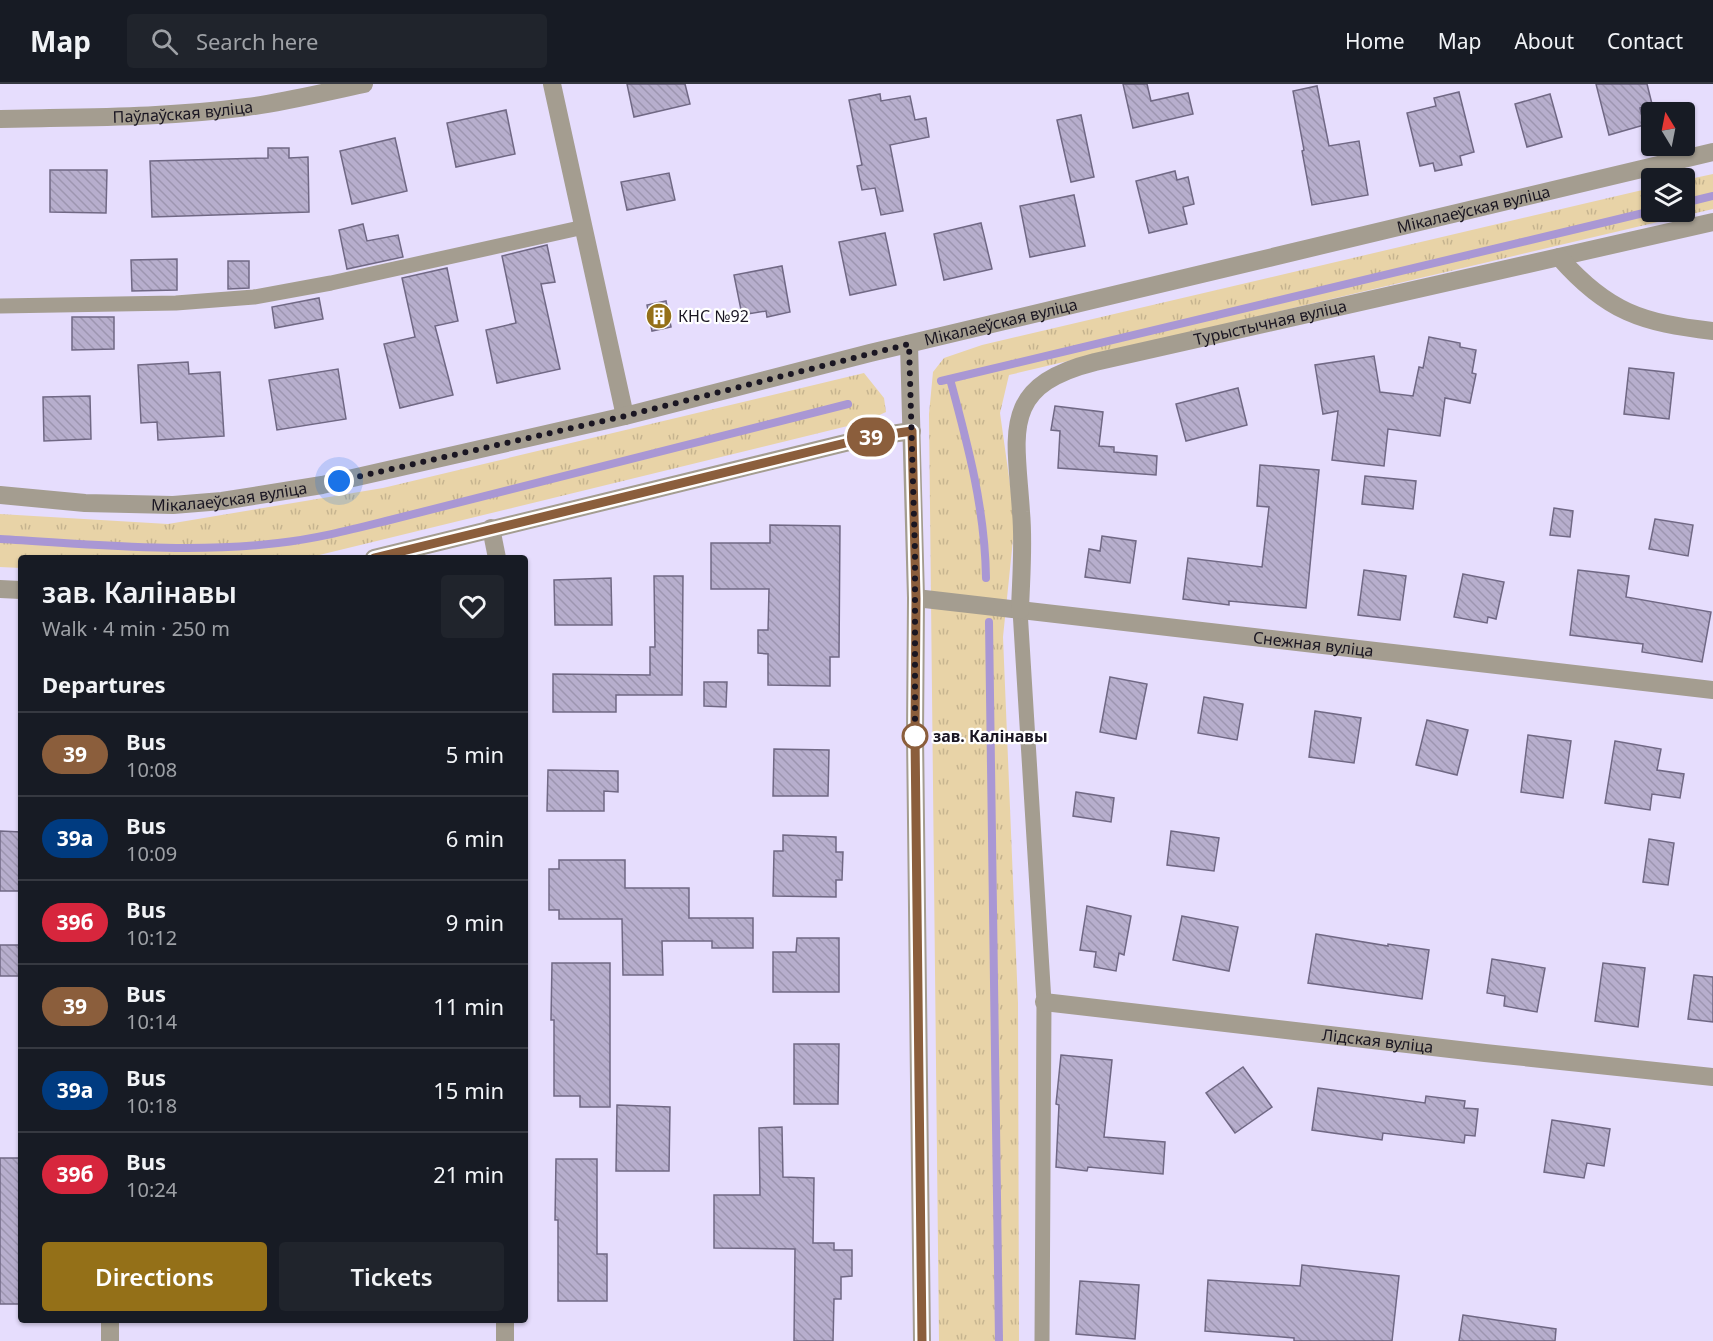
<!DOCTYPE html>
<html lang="en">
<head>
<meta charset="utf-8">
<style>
	body { margin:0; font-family:"Noto Sans",sans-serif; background:#20242c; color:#f1f3f6; height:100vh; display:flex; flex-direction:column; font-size:22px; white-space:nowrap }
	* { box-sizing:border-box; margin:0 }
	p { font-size:20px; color:#9ea1a6 }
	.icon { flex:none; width:33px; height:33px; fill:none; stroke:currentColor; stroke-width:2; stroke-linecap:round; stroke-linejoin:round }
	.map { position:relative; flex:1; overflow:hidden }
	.panel { position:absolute; left:18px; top:471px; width:510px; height:768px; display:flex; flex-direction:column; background:#171b24; border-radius:6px; box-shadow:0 2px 4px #0004 }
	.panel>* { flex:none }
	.badge { padding:0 12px; border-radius:20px; font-size:21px; line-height:39px }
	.needle { width:39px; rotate:350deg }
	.tools { position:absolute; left:1641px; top:18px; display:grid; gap:12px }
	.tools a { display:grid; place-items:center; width:54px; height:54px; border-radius:6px; background:#171b24; box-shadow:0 2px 4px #0004; font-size:30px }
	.you { position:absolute; width:30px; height:30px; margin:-15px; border:4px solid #fff; border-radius:50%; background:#1a73e8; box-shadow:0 0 0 9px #1a73e833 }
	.map>.badge { position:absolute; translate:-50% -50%; box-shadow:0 0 0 3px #fff }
	h2 { padding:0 24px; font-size:22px; line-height:54px }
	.round { display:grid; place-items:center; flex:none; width:63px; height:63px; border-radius:6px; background:#20242c }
	.overview { display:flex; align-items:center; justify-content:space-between; height:102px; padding:0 24px }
	h1 { font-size:28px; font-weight:600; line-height:45px }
	.button { display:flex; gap:12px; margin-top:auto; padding:12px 24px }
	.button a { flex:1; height:69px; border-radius:6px; background:#947018; color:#fff; font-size:24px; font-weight:600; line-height:69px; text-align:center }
	.button a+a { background:#20242c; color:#f1f3f6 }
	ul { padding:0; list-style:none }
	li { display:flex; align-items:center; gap:18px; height:84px; padding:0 24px; border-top:2px solid #363941 }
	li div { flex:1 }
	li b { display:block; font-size:22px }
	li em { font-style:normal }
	li .badge { min-width:66px; font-weight:700; text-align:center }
	header { display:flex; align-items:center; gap:36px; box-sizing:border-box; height:84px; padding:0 30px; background:#171b24; border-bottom:2px solid #363941 }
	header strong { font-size:28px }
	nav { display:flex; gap:33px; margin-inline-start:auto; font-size:21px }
	.search { width:420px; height:54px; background:#20242c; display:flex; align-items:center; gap:15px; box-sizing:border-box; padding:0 21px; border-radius:6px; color:#9ea1a6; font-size:22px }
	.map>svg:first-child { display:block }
	.grass { fill:url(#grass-tufts) }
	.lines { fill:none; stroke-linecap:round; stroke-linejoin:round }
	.stream { stroke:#a997d4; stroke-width:8 }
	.building { fill:url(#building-back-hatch); stroke:#706884; stroke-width:1.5 }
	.lane { stroke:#a49d90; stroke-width:15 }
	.street { stroke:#a49d90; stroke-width:18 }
	.line-casing { stroke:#fff; stroke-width:14 }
	.line { stroke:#8b5e3c; stroke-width:9 }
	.walk { stroke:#1a1622; stroke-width:6; stroke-dasharray:0 10.8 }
	.stop-dot { fill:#fff; stroke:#8b5e3c; stroke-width:3 }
	.labels { text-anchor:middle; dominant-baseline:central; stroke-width:4.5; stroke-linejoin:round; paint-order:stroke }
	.street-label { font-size:16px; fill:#1a1622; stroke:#fff }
	.poi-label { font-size:16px; fill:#1a1622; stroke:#fff; text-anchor:start }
	.stop-label { font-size:16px; font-weight:bold; fill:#1a1622; stroke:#fff; text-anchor:start }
</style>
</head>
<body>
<header>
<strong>Map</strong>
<div class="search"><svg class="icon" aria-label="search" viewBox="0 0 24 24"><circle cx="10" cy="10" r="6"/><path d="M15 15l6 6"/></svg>Search here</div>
<nav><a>Home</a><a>Map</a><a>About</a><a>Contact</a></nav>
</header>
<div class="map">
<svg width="1713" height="1257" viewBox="0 0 1713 1257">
	<defs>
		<pattern id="grass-tufts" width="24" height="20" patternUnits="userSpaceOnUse" patternTransform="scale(1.5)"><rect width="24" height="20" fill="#e8d3a7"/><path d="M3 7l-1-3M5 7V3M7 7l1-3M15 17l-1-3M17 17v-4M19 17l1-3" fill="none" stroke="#c6b48f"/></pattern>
		<pattern id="building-back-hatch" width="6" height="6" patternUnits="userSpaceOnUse" patternTransform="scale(1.5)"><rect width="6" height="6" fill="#b7aecd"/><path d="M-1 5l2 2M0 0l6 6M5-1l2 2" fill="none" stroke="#9d95b0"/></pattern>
	</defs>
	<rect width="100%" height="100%" fill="#e6ddfd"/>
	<g class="grass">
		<polygon points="1713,90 1713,125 1009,291 1000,329 1015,436 1003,553 1018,919 1019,1257 939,1257 929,330 933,288 944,274 982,261 1651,104 1652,128 1684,128 1685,96"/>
		<polygon points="864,289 884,314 886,328 864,338 307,474 21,474 21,484 0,483 0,430 168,440 383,404"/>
	</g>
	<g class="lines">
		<g class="stream">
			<polyline points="1684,119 1713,112"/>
			<path d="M950,295C968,361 985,425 986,494"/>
			<polyline points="941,297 1652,127"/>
			<path d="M0,455C92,460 186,470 278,459C315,455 350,446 386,437L848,320"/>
			<polyline points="989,538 999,1257"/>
		</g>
	</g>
	<g class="building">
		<polygon points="627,0 685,0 690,20 634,33"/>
		<polygon points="1123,0 1147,0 1151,17 1188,9 1193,30 1133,44"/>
		<polygon points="1596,0 1647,0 1652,20 1640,24 1644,41 1609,51"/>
		<polygon points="1317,2 1329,62 1359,57 1368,111 1312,121 1302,67 1304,66 1293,7"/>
		<polygon points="1459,8 1474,68 1460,72 1462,81 1435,87 1433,79 1420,82 1407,29 1436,22 1434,14"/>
		<polygon points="880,10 881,17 910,12 915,36 926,34 929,53 890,61 903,127 881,131 875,104 862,106 857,82 862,81 849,16"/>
		<polygon points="1550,10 1562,53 1527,63 1515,20"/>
		<polygon points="506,26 515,70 456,83 447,39"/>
		<polygon points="1081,31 1094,93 1071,98 1057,36"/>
		<polygon points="395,54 407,107 352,120 340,67"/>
		<polygon points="268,64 289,64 289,74 308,73 309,128 152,133 150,77 268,74"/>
		<polygon points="50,86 107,86 106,129 50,128"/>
		<polygon points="1175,87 1177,96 1188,93 1194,120 1183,123 1187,140 1149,149 1136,97"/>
		<polygon points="669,89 675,116 627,126 621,98"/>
		<polygon points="1074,111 1085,162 1030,173 1020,122"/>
		<polygon points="981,139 992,185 944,196 934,150"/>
		<polygon points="363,140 367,157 398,151 403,173 347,185 339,146"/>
		<polygon points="885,149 896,201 850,211 839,158"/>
		<polygon points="547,161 555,198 541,200 560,285 497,299 486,246 516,239 502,172"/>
		<polygon points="177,175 177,206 132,207 131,176"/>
		<polygon points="228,177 249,177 249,204 228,205"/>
		<polygon points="782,182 790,228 767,233 766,227 742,231 734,191"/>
		<polygon points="447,184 458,237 435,242 453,311 400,324 384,260 415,253 402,194"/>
		<polygon points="319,214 323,235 275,244 272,223"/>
		<polygon points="666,217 671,243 652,247 647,221"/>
		<polygon points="72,233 114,233 114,265 72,266"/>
		<polygon points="1429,253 1460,259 1460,263 1476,266 1472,289 1476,290 1470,319 1445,314 1440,352 1388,345 1384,382 1332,376 1338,327 1323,330 1315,281 1374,272 1380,308 1413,312 1419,283 1423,284"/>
		<polygon points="188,278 189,290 220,288 224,352 158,356 157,338 141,339 138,281"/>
		<polygon points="1629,284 1674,289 1669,335 1624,330"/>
		<polygon points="338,285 346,335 277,346 269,296"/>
		<polygon points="1238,304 1247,341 1186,357 1176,320"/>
		<polygon points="90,312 91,355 44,357 43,313"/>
		<polygon points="1055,322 1103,328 1099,362 1114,363 1114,368 1157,372 1156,391 1058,384 1060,347 1051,346"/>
		<polygon points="1260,381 1319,386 1306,524 1229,517 1229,521 1183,515 1188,474 1262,483 1269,423 1257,422"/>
		<polygon points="1365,392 1416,397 1413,425 1362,420"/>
		<polygon points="1554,424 1573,427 1570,453 1550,451"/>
		<polygon points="1655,435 1693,441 1688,472 1649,465"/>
		<polygon points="770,441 840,442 839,573 830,573 830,602 768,601 768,570 758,569 758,546 768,546 769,505 711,505 711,459 770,459"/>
		<polygon points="1102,452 1136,457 1130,499 1085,493 1089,465 1100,467"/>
		<polygon points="1364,486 1406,492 1400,536 1358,531"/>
		<polygon points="1578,486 1629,492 1626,513 1711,528 1702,578 1642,568 1643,560 1570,551"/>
		<polygon points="1463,490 1504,498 1496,535 1488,533 1487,539 1454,533"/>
		<polygon points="654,492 683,492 682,611 616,611 616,628 553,628 553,590 650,591 650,563 655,563"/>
		<polygon points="611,494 612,541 555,541 554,496"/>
		<polygon points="1110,593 1147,600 1136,655 1100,648"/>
		<polygon points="704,598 727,598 726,623 704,622"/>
		<polygon points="1204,613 1243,620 1237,656 1198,649"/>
		<polygon points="1315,627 1361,634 1354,679 1309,673"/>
		<polygon points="1427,636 1468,646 1457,691 1416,681"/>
		<polygon points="1528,651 1571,657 1563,714 1521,708"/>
		<polygon points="1615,657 1661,665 1657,686 1684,690 1680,714 1652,710 1650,726 1605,719"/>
		<polygon points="774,665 829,666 828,712 773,712"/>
		<polygon points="548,686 618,687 618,708 604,707 604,727 547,727"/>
		<polygon points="1076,708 1114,714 1111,738 1073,732"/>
		<polygon points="0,747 21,748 21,807 0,807"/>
		<polygon points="1171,747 1219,754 1214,787 1167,781"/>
		<polygon points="783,751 836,753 836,768 843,768 842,796 836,796 836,813 773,812 774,767 783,767"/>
		<polygon points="1649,755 1674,759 1668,801 1643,798"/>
		<polygon points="559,776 625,776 625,804 689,804 689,834 753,834 753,864 712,864 712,857 662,857 663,891 623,891 622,835 559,835 559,826 549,826 549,785 559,785"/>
		<polygon points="1087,822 1131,832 1124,871 1119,869 1116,887 1094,883 1096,868 1080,866"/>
		<polygon points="1182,832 1238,843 1229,887 1173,876"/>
		<polygon points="1316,850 1388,862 1388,860 1429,866 1422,915 1308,899"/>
		<polygon points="797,854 839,854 839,908 773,908 773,868 796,868"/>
		<rect x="0" y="861" width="21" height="31"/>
		<polygon points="1492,875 1545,884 1537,928 1504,922 1505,912 1487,909"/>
		<polygon points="552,879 610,879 610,1023 580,1023 580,1012 554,1012 554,936 551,936"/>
		<polygon points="1603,879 1645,884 1638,943 1595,937"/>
		<polygon points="1694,891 1713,893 1713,938 1688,935"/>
		<polygon points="794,960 839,960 838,1020 794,1020"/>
		<polygon points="1061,971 1112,976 1104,1053 1165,1058 1163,1090 1088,1083 1087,1087 1056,1083 1059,1021 1056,1020"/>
		<polygon points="1243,983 1272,1023 1235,1049 1206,1009"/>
		<polygon points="1318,1004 1425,1019 1426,1012 1465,1017 1464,1024 1478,1025 1475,1052 1465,1051 1464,1059 1383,1049 1382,1056 1312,1046"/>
		<polygon points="617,1021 670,1023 669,1087 616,1087"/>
		<polygon points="1552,1036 1610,1045 1604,1082 1587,1079 1584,1094 1544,1088"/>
		<polygon points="782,1043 783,1093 814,1094 813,1159 834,1159 834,1166 852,1166 852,1192 841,1193 841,1215 834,1215 833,1257 794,1257 795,1165 714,1164 714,1111 760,1111 759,1044"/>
		<rect x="0" y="1074" width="21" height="146"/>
		<polygon points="556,1075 597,1075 597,1170 607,1170 607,1217 558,1217 558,1136 555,1136"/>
		<polygon points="1302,1181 1399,1192 1392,1257 1294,1257 1294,1254 1205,1247 1208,1196 1300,1202"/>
		<polygon points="1080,1197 1139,1201 1135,1255 1076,1250"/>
		<polygon points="1463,1231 1556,1245 1555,1257 1459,1257"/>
	</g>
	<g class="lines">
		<g class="lane">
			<polyline points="0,222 176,219 254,213 331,199 584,143"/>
			<polyline points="1020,526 1044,918 1042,1257"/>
		</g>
		<g class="street">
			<polyline points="552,0 625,332"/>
			<path id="s1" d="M0,35C82,33 165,34 247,23C286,18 325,8 364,0"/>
			<polyline points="1559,173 1713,138"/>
			<polyline points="909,260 916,514 915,651 922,1257"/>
			<path id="s2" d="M0,411L85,419L173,421L222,417L322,401L625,332L870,269L1713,68"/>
			<polyline points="491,444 497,474"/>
			<polyline points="374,474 870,353 912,347"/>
			<polyline points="0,505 21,506"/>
			<path id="s3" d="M916,514L1713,606"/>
			<path id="s4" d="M1020,526C1021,494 1024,461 1021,428C1016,349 999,302 1095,278L1559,173C1607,228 1642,239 1713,247"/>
			<path id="s5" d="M1044,918L1485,969L1713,993"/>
			<polyline points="110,1236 110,1257"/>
			<polyline points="505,1236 505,1257"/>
		</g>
	</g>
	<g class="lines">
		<defs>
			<polyline id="line" points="374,474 870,353 912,347 916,514 915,651 922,1257"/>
		</defs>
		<use href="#line" class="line-casing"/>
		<use href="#line" class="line"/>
		<polyline class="walk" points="339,397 625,332 909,260 915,468 915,652"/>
	</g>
	<defs>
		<symbol id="building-disc" viewBox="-11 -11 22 22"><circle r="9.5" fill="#947018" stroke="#fff"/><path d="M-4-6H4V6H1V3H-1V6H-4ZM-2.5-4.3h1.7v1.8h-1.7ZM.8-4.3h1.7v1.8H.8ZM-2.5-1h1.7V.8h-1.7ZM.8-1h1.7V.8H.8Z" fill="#fff"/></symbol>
	</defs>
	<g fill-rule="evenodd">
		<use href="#building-disc" x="644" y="217" width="30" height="30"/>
	</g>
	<circle class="stop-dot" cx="915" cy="652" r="12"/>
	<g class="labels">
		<g class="street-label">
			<text stroke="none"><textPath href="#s1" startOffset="183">Паўлаўская вуліца</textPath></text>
			<text stroke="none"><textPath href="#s2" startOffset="1508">Мікалаеўская вуліца</textPath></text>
			<text stroke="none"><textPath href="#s2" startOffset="1022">Мікалаеўская вуліца</textPath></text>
			<text stroke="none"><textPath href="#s4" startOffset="471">Турыстычная вуліца</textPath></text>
			<text stroke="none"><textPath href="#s2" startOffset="230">Мікалаеўская вуліца</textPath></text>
			<text stroke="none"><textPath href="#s3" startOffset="400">Снежная вуліца</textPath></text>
			<text stroke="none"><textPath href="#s5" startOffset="336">Лідская вуліца</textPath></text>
		</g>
		<g class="poi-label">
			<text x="678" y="232">КНС №92</text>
		</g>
		<g class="stop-label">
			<text x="933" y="652">зав. Калінавы</text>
		</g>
	</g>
</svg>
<div class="tools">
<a><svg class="needle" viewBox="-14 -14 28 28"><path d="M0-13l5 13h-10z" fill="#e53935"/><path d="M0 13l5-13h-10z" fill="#9ea1a6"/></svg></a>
<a><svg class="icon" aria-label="layers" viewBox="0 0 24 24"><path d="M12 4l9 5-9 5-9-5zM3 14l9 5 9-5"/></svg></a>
</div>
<div class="you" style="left:339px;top:397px"></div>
<b class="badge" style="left:871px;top:353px;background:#8b5e3c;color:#fff">39</b>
<section class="panel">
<div class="overview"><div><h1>зав. Калінавы</h1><p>Walk · 4 min · 250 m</p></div><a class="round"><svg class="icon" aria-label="heart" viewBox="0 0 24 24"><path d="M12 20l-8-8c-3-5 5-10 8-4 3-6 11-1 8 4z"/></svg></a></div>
<h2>Departures</h2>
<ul>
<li><span class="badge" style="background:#8b5e3c;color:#fff">39</span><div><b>Bus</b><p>10:08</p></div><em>5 min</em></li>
<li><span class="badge" style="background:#003b80;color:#fff">39а</span><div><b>Bus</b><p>10:09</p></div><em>6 min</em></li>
<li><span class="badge" style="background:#d7263d;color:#fff">39б</span><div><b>Bus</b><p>10:12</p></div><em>9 min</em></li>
<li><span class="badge" style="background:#8b5e3c;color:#fff">39</span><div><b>Bus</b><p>10:14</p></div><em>11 min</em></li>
<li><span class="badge" style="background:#003b80;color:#fff">39а</span><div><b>Bus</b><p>10:18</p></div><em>15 min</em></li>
<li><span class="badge" style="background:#d7263d;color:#fff">39б</span><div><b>Bus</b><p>10:24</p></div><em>21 min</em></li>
</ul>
<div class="button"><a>Directions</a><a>Tickets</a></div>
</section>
</div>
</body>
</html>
